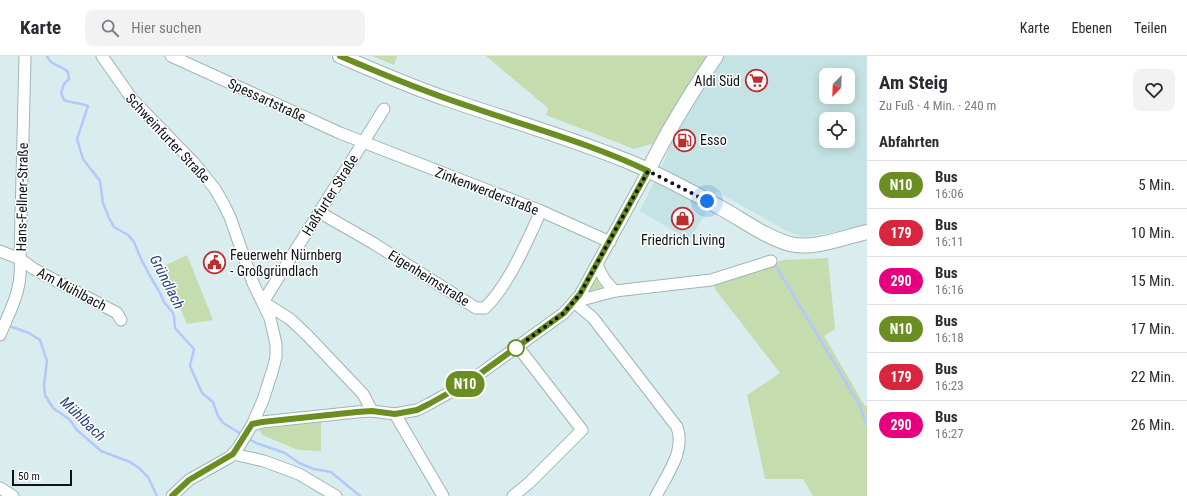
<!DOCTYPE html>
<html lang="de">
<head>
<meta charset="utf-8">
<style>
	body { margin:0; font-family:"Roboto Condensed",sans-serif; background:#f2f2f3; color:#2b2b33; height:100vh; display:flex; flex-direction:column; font-size:15px; white-space:nowrap }
	* { box-sizing:border-box; margin:0 }
	p { font-size:13px; color:#7c7c81 }
	.icon { flex:none; width:22px; height:22px; fill:none; stroke:currentColor; stroke-width:2; stroke-linecap:round; stroke-linejoin:round }
	.map { position:relative; flex:1; overflow:hidden }
	.drawer { display:flex; flex-direction:column; background:#fff; width:320px }
	.drawer>* { flex:none }
	.badge { padding:0 8px; border-radius:13px; font-size:14px; line-height:26px }
	.needle { width:26px; rotate:203deg }
	.controls { position:absolute; left:819px; top:12px; display:grid; gap:8px }
	.controls a { display:grid; place-items:center; width:36px; height:36px; border-radius:8px; background:#fff; box-shadow:0 2px 10px #0003; font-size:20px }
	.scale { position:absolute; left:12px; bottom:10px; width:60px; box-sizing:border-box; padding-left:4px; border:2px solid #0d1415; border-top:0; font-size:11px; line-height:14px; white-space:nowrap; color:#0d1415; -webkit-text-stroke:3px #fff; paint-order:stroke }
	.you { position:absolute; width:20px; height:20px; margin:-10px; border:3px solid #fff; border-radius:50%; background:#1a73e8; box-shadow:0 0 0 6px #1a73e833 }
	.map>.badge { position:absolute; translate:-50% -50%; box-shadow:0 0 0 2px #fff }
	h2 { padding:0 12px; font-size:15px; line-height:36px }
	.round { display:grid; place-items:center; flex:none; width:42px; height:42px; border-radius:8px; background:#f2f2f3 }
	.headline { display:flex; align-items:center; justify-content:space-between; height:68px; padding:0 12px }
	h1 { font-size:19px; font-weight:700; line-height:30px }
	ul { padding:0; list-style:none }
	li { display:flex; align-items:center; gap:12px; height:48px; padding:0 12px; border-top:1px solid #e1e1e2 }
	li div { flex:1 }
	li b { display:block; font-size:15px }
	li em { font-style:normal }
	li .badge { min-width:44px; font-weight:700; text-align:center }
	header { display:flex; align-items:center; gap:24px; box-sizing:border-box; height:56px; padding:0 20px; background:#fff; border-bottom:1px solid #e1e1e2 }
	header strong { font-size:19px }
	nav { display:flex; gap:22px; margin-inline-start:auto; font-size:14px }
	.search { width:280px; height:36px; background:#f2f2f3; display:flex; align-items:center; gap:10px; box-sizing:border-box; padding:0 14px; border-radius:8px; color:#7c7c81; font-size:15px }
	main { display:flex; flex:1; min-height:0 }
	.map>svg:first-child { display:block }
	.built { fill:#c5e3e4; fill-rule:evenodd }
	.green { fill:#c5ddae }
	.lines { fill:none; stroke-linecap:round; stroke-linejoin:round }
	.stream { stroke:#b3c8fc; stroke-width:2.5 }
	.minor-casing { stroke:#a0b4b5; stroke-width:13 }
	.major-casing { stroke:#a0b4b5; stroke-width:16 }
	.minor { stroke:#fff; stroke-width:11 }
	.major { stroke:#fff; stroke-width:14 }
	.line-casing { stroke:#fff; stroke-width:9 }
	.line { stroke:#6b8e23; stroke-width:6 }
	.walk { stroke:#0d1415; stroke-width:4; stroke-dasharray:0 7.2 }
	.stop-dot { fill:#fff; stroke:#6b8e23; stroke-width:2 }
	.labels { text-anchor:middle; dominant-baseline:central; stroke-width:3; stroke-linejoin:round; paint-order:stroke }
	.poi-label { font-size:14px; fill:#0d1415; stroke:#fff; text-anchor:start }
	.street-label { font-size:14px; fill:#0d1415; stroke:#fff }
	.water-label { font-size:15px; font-style:italic; fill:#2c407e; stroke:#fff }
</style>
</head>
<body>
<header>
<strong>Karte</strong>
<div class="search"><svg class="icon" aria-label="search" viewBox="0 0 24 24"><circle cx="10" cy="10" r="6"/><path d="M15 15l6 6"/></svg>Hier suchen</div>
<nav><a>Karte</a><a>Ebenen</a><a>Teilen</a></nav>
</header>
<main>
<div class="map">
<svg width="867" height="440" viewBox="0 0 867 440">
	<rect width="100%" height="100%" fill="#d9edee"/>
	<path class="built" d="M721,0H867V171L803,181L787,175L716,135L708,153L689,184L640,155L665,103L678,69ZM826,19H848V41H826ZM826,63H848V85H826Z"/>
	<g class="green">
		<polygon points="372,0 397,0 394,9"/>
		<polygon points="486,0 709,0 652,88 634,93 546,59 548,52"/>
		<polygon points="187,199 213,264 187,268 162,211"/>
		<polygon points="828,202 835,273 824,280 865,350 867,349 867,440 813,440 803,423 765,423 747,339 780,317 715,233 713,227 728,224 750,218 783,204"/>
		<polygon points="594,222 597,224 602,231 602,233 588,237 587,236"/>
		<polygon points="321,366 321,395 298,394 262,379 259,373"/>
	</g>
	<g class="lines">
		<g class="stream">
			<path d="M47,0C51,10 60,8 68,16L69,23L64,28L61,37L64,44C72,47 80,47 88,50L77,83L83,103L100,125L103,147L109,162L114,171L128,179L134,186L141,203L150,220L160,237L164,246L173,257L174,261L175,272L194,293L190,310L202,337L213,346L218,360L223,367L243,379"/>
			<polyline points="777,212 859,348 867,369"/>
			<polyline points="9,270 29,277 40,284 47,305 44,329 45,339 53,352 69,363 77,374 101,395 130,406 139,412 148,421 157,440"/>
			<polyline points="247,382 256,387 285,397 299,407 314,413 331,416 360,440"/>
		</g>
		<defs>
			<g id="minor">
				<polyline points="102,0 132,43 194,107 215,133 223,147 230,161 253,227 270,262 276,288 276,301 273,313 263,344 252,369 238,392 230,401 189,424 172,440"/>
				<polyline points="171,0 340,77 541,155 610,186"/>
				<path d="M319,156L373,187L476,252H485C510,227 526,187 541,155"/>
				<polyline points="0,195 20,203 34,213 117,257 121,264"/>
				<path d="M597,208C601,220 606,227 615,235"/>
				<path d="M574,246L593,262L677,371C686,395 666,420 656,440"/>
				<polyline points="574,246 615,235 711,224 771,205"/>
				<path d="M0,279C11,252 23,233 20,203L25,0"/>
				<polyline points="372,355 363,338 307,279 290,263 263,246 384,53"/>
				<polyline points="395,358 443,440"/>
				<polyline points="252,369 262,366 357,356 372,355 395,358 417,354 429,348 470,325 564,257 580,239 648,115"/>
				<polyline points="233,398 264,405 299,418 336,440"/>
				<polyline points="0,432 13,440"/>
				<polyline points="513,440 529,427 582,374 518,291"/>
			</g>
			<g id="major">
				<path d="M340,0C375,15 411,31 447,43C508,64 572,82 632,107C662,120 692,136 721,152C743,164 765,181 790,188C813,194 845,181 867,176"/>
				<path d="M648,115C667,75 691,37 716,0"/>
			</g>
		</defs>
		<use href="#minor" class="minor-casing"/>
		<use href="#major" class="major-casing"/>
		<use href="#minor" class="minor"/>
		<use href="#major" class="major"/>
	</g>
	<g class="lines">
		<defs>
			<path id="line" d="M172,440L189,424L233,398L252,368L262,366L357,356L372,355L395,358L417,354L429,348L470,325L564,257L580,238L648,115C592,88 532,72 474,52C428,37 384,19 340,0"/>
		</defs>
		<use href="#line" class="line-casing"/>
		<use href="#line" class="line"/>
		<polyline class="walk" points="516,292 564,257 580,238 648,115 707,145"/>
	</g>
	<defs>
		<symbol id="supermarket-ring" viewBox="-11 -11 22 22"><circle r="9.5" fill="#fff" stroke="#bc2d2e" stroke-width="1.5"/><path d="M-6-5.5h2.5l.6 2H6L4.5 2H-2.5L-4.4-4H-6ZM-1.5 3.2a1.3 1.3 0 1 0 .1 0ZM3 3.2a1.3 1.3 0 1 0 .1 0Z" fill="#bc2d2e"/></symbol>
		<symbol id="fuel-ring" viewBox="-11 -11 22 22"><circle r="9.5" fill="#fff" stroke="#bc2d2e" stroke-width="1.5"/><path d="M-5.5-6h7V0h2V4h1.3V-2.5L3-4.5l.8-.8L6-3V5H2.5V1h-1V6h-7ZM-4.2-4.7v3.2H.2V-4.7Z" fill="#bc2d2e"/></symbol>
		<symbol id="shop-ring" viewBox="-11 -11 22 22"><circle r="9.5" fill="#fff" stroke="#bc2d2e" stroke-width="1.5"/><path d="M-5-2.5h2.3a2.7 3.5 0 0 1 5.4 0H5L5.5 6h-11ZM-1.5-2.5h3a1.5 2.3 0 0 0-3 0Z" fill="#bc2d2e"/></symbol>
		<symbol id="civic-ring" viewBox="-11 -11 22 22"><circle r="9.5" fill="#fff" stroke="#bc2d2e" stroke-width="1.5"/><path d="M-.6-6.5H3V-4.5H.6V-3L4-1V1h2V6H-6V1h2V-1L-.6-3ZM-1.2 2.5V6h2.4V2.5Z" fill="#bc2d2e"/></symbol>
	</defs>
	<g fill-rule="evenodd">
		<use href="#supermarket-ring" x="744" y="12" width="25" height="25"/>
		<use href="#fuel-ring" x="672" y="72" width="25" height="25"/>
		<use href="#shop-ring" x="670" y="150" width="25" height="25"/>
		<use href="#civic-ring" x="202" y="194" width="25" height="25"/>
	</g>
	<circle class="stop-dot" cx="516" cy="292" r="8"/>
	<g class="labels">
		<g class="poi-label">
			<text x="740" y="25" text-anchor="end">Aldi Süd</text>
			<text x="700" y="84">Esso</text>
			<text x="683" y="184" text-anchor="middle">Friedrich Living</text>
			<text x="230" y="199">Feuerwehr Nürnberg<tspan x="230" dy="16">- Großgründlach</tspan></text>
		</g>
		<g class="street-label">
			<text transform="translate(267 44) rotate(25)">Spessartstraße</text>
			<text transform="translate(168 82) rotate(47)">Schweinfurter Straße</text>
			<text transform="translate(487 135) rotate(21)">Zinkenwerderstraße</text>
			<text transform="translate(330 139) rotate(-58)">Haßfurter Straße</text>
			<text transform="translate(22 141) rotate(-89)">Hans-Fellner-Straße</text>
			<text transform="translate(429 222) rotate(32)">Eigenheimstraße</text>
			<text transform="translate(72 233) rotate(28)">Am Mühlbach</text>
		</g>
		<g class="water-label">
			<text transform="translate(167 226) rotate(63)">Gründlach</text>
			<text transform="translate(83 363) rotate(44)">Mühlbach</text>
		</g>
	</g>
</svg>
<div class="controls">
<a><svg class="needle" viewBox="-14 -14 28 28"><path d="M0-13l5 13h-10z" fill="#e53935"/><path d="M0 13l5-13h-10z" fill="#7c7c81"/></svg></a>
<a><svg class="icon" aria-label="locate" viewBox="0 0 24 24"><circle cx="12" cy="12" r="6"/><path d="M12 2v4M12 18v4M2 12h4M18 12h4"/></svg></a>
</div>
<div class="scale">50 m</div>
<div class="you" style="left:707px;top:145px"></div>
<b class="badge" style="left:465px;top:328px;background:#6b8e23;color:#fff">N10</b>
</div>
<section class="drawer">
<div class="headline"><div><h1>Am Steig</h1><p>Zu Fuß · 4 Min. · 240 m</p></div><a class="round"><svg class="icon" aria-label="heart" viewBox="0 0 24 24"><path d="M12 20l-8-8c-3-5 5-10 8-4 3-6 11-1 8 4z"/></svg></a></div>
<h2>Abfahrten</h2>
<ul>
<li><span class="badge" style="background:#6b8e23;color:#fff">N10</span><div><b>Bus</b><p>16:06</p></div><em>5 Min.</em></li>
<li><span class="badge" style="background:#d7263d;color:#fff">179</span><div><b>Bus</b><p>16:11</p></div><em>10 Min.</em></li>
<li><span class="badge" style="background:#e6007e;color:#fff">290</span><div><b>Bus</b><p>16:16</p></div><em>15 Min.</em></li>
<li><span class="badge" style="background:#6b8e23;color:#fff">N10</span><div><b>Bus</b><p>16:18</p></div><em>17 Min.</em></li>
<li><span class="badge" style="background:#d7263d;color:#fff">179</span><div><b>Bus</b><p>16:23</p></div><em>22 Min.</em></li>
<li><span class="badge" style="background:#e6007e;color:#fff">290</span><div><b>Bus</b><p>16:27</p></div><em>26 Min.</em></li>
</ul>
</section>
</main>
</body>
</html>
